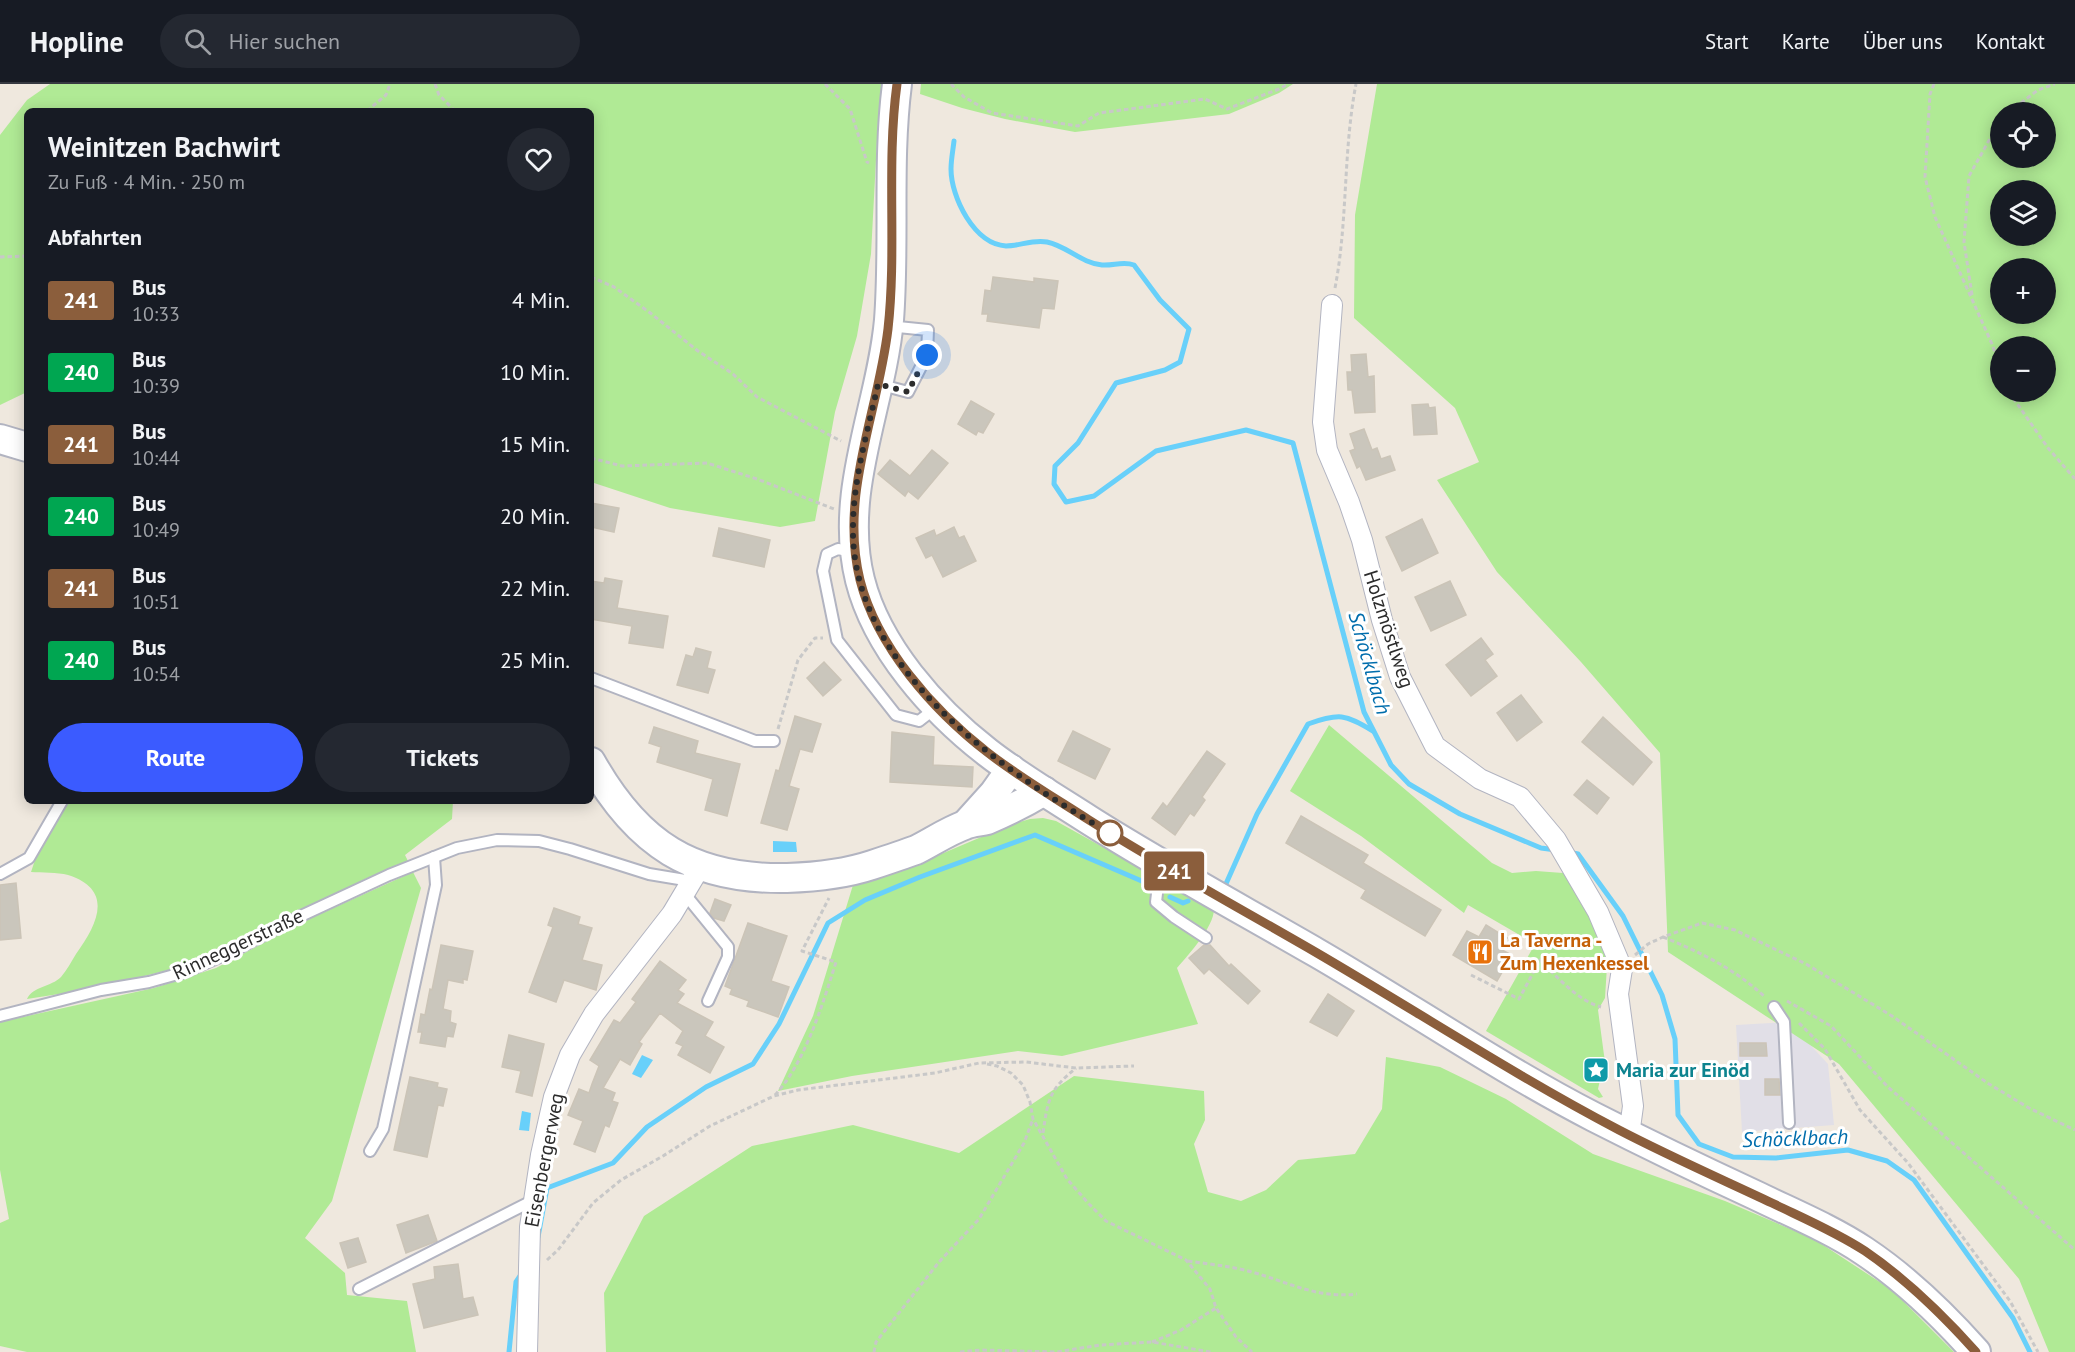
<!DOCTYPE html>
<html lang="de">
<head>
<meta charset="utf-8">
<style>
	body { margin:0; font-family:"PT Sans",sans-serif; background:#242831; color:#f1f3f6; height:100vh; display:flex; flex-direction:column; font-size:22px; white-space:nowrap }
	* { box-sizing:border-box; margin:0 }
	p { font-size:20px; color:#9ea1a6 }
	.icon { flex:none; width:33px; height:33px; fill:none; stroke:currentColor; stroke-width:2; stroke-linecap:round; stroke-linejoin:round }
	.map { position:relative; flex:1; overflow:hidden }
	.sheet { position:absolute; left:24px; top:24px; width:570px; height:696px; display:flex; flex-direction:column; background:#171b24; border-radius:9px; box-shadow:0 3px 15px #0003 }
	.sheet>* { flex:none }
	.badge { padding:0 12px; border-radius:4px; font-size:21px; line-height:39px }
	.fabs { position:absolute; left:1990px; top:18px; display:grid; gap:12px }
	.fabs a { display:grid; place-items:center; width:66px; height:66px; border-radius:50%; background:#171b24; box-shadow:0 3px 15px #0003; font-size:30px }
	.you { position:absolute; width:30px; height:30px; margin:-15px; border:4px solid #fff; border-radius:50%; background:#1a73e8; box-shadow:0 0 0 9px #1a73e833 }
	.map>.badge { position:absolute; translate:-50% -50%; box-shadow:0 0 0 3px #fff }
	h2 { padding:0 24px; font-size:22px; line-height:54px }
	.round { display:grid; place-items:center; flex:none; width:63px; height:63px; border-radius:32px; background:#242831 }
	.overview { display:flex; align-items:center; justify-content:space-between; height:102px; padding:0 24px }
	h1 { font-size:28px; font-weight:700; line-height:45px }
	.cta { display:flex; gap:12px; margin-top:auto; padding:12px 24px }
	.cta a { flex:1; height:69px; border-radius:36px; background:#3b5bff; color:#fff; font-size:24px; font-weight:700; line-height:69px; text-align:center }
	.cta a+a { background:#242831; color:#f1f3f6 }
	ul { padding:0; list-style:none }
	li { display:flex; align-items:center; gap:18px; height:72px; padding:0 24px }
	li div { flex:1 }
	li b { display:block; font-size:22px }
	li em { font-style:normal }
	li .badge { min-width:66px; font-weight:700; text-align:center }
	header { display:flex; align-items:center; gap:36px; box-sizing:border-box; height:84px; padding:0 30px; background:#171b24; border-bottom:2px solid #363941 }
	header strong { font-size:28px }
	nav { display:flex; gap:33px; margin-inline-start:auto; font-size:21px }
	.search { width:420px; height:54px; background:#242831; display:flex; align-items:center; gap:15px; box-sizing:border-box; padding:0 21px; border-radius:33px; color:#9ea1a6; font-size:22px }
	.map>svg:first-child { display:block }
	.industrial { fill:#e1dfe7 }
	.green { fill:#b0ea95; fill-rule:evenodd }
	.water { fill:#68d0fa }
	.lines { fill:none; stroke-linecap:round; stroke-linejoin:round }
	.stream { stroke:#68d0fa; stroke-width:5 }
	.building { fill:#cac6bc; stroke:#cbc4b7; stroke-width:1.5 }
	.lane-casing { stroke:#b2b4c1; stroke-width:14 }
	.street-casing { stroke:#b2b4c1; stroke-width:22 }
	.secondary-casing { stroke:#b2b4c1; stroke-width:32 }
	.path { stroke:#c8c8c8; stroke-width:3; stroke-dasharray:4.5 3; stroke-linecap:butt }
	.lane { stroke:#fff; stroke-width:10 }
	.street { stroke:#fff; stroke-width:20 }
	.secondary { stroke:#fff; stroke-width:28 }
	.line-casing { stroke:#fff; stroke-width:14 }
	.line { stroke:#8b5e3c; stroke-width:9 }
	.walk { stroke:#2c2c2c; stroke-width:6; stroke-dasharray:0 10.8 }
	.stop-dot { fill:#fff; stroke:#8b5e3c; stroke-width:3 }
	.labels { text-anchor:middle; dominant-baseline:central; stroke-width:6; stroke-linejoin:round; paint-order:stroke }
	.street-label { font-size:20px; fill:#2c2c2c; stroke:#fff }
	.food-label { font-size:20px; font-weight:bold; fill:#c56008; stroke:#fff; text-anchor:start }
	.culture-label { font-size:20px; font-weight:bold; fill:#0d838f; stroke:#fff; text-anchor:start }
	.water-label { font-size:21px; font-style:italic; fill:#006dac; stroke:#fff }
</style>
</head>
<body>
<header>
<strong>Hopline</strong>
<div class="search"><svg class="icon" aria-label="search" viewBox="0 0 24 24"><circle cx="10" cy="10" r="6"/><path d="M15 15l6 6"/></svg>Hier suchen</div>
<nav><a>Start</a><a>Karte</a><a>Über uns</a><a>Kontakt</a></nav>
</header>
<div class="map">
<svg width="2075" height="1268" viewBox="0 0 2075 1268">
	<rect width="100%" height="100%" fill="#efe8de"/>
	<polygon class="industrial" points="1789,938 1828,980 1834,1041 1742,1048 1736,941"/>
	<g class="green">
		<polygon points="50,0 883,0 878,38 871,170 857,252 835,328 815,437 780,443 670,424 591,398 591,27 27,27 27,308 0,321 0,51 27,16"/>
		<polygon points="921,0 1293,0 1279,9 1229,30 1075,48 1005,35 962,24 920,10"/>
		<path d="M1377,0H2075V1268H2049L2019,1195L1839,980L1668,868L1660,669L1581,578L1497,488L1437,396L1479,378L1455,324L1354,234L1355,131ZM2001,28H2046V74H2001ZM2001,106H2046V152H2001ZM2001,184H2046V230H2001ZM2001,262H2046V308H2001Z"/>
		<polygon points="1329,641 1492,779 1512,789 1536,787 1563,789 1579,806 1608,866 1605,914 1598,926 1604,971 1609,994 1600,996 1598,1005 1603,1013 1599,1014 1486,947 1535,860 1468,821 1464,829 1361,752 1290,707"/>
		<path d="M67,717H453L452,735L405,771L408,777L365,795L192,880L97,904L27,915C33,902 51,903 61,893C67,886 71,878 76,870C97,841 115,806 68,791C57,788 42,789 31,788L39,764Z"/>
		<path d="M1043,734L1056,737L1214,825C1214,843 1189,870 1177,884L1198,940L1062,972L1018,967L852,992L778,1007L813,932L853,801L901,787L1012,740L1030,735Z"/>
		<polygon points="413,788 421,804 332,1117 305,1154 345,1189 347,1211 407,1217 416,1268 27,1268 0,1262 0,1139 9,1135 0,1086 0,938 154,904 216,884 309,835"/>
		<polygon points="1386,973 1440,983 1506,1015 1593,1070 1725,1117 1814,1155 1892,1206 1954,1268 606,1268 604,1209 644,1132 752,1062 853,1041 959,1069 1074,992 1204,1007 1205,1036 1194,1060 1208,1108 1241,1117 1266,1106 1298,1076 1355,1070 1382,1025"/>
	</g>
	<g class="water">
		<polygon points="773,757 796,758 797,768 773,768"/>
		<polygon points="642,971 653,976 641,994 632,990"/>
		<polygon points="522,1027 531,1029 529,1047 519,1046"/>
	</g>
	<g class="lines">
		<g class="stream">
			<path d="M954,57C953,66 951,76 951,85C951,113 974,160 1006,162C1020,162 1033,155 1047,158C1067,162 1081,179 1102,181C1113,182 1123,177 1134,181L1160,216L1189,245L1180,278L1165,286L1116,299L1078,359L1055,382L1054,400L1066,418L1094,412L1156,367L1246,346L1293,359L1364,628L1391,681L1409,700L1460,730L1541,764L1556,766"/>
			<polyline points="1568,768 1578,770 1623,832 1662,911 1675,955 1678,1031 1699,1060 1733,1073 1776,1074 1848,1066 1887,1077 1914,1096 2013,1234 2030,1268"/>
			<path d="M1225,802L1257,730L1308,640C1339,629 1345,630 1373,647"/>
			<polyline points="1170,813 1183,819 1188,817"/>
			<polyline points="538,1153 547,1104 613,1079 647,1043 706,1003 753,980 779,940 828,839 865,816 920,793 1035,751 1144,798"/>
			<polyline points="509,1268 516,1198 522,1189"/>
		</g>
	</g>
	<g class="building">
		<polygon points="993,193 1034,198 1034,194 1058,197 1054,225 1042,224 1039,244 987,237 988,230 982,230 985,206 991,207"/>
		<polygon points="1366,270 1368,293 1374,292 1375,328 1355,329 1352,306 1348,306 1347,288 1352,288 1351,271"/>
		<polygon points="971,317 994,330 983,349 978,347 976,351 958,340"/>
		<polygon points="1428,320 1429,324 1435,323 1437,350 1414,351 1412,321"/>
		<polygon points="1364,345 1372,366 1377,364 1381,375 1390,372 1395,386 1366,396 1360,382 1357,384 1350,367 1355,365 1350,350"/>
		<polygon points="932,366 948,379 918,415 908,407 905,412 878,390 890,376 910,392"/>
		<polygon points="591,419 619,424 614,448 591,443"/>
		<polygon points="1422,435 1438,469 1402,487 1386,453"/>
		<polygon points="954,443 959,454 964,452 976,477 943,493 932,471 926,474 916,454 934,446 936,452"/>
		<polygon points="719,444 770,456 764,483 713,472"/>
		<polygon points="605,494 622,497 617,524 668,532 663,564 629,559 632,542 591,535 591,497 604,499"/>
		<polygon points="1450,497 1466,531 1431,547 1415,513"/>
		<polygon points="1481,554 1493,570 1485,576 1497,592 1471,612 1446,581"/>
		<polygon points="696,564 711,568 707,584 715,586 708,609 677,601 686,571 693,573"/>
		<polygon points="824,578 841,596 823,612 807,594"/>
		<polygon points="1521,611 1542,638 1517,657 1497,629"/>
		<polygon points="795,632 821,640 812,668 800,665 789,702 799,705 787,746 761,739 776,686 779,687"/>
		<polygon points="1603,633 1652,678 1633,701 1582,658"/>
		<polygon points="654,643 698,657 695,669 740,680 727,732 705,726 713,695 657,678 661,663 649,659"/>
		<polygon points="1073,647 1110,665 1095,695 1058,677"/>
		<polygon points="892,648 934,653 933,681 973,683 972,703 890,698"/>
		<polygon points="1207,667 1225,680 1202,713 1205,716 1194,732 1190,729 1175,751 1152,734 1163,719 1167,723"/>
		<polygon points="1587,696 1609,714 1597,730 1574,711"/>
		<polygon points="1301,732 1368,771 1363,779 1441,826 1425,852 1361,814 1366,806 1286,759"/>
		<polygon points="16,799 21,854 0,856 0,801"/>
		<polygon points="715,815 731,821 724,837 714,834 710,829"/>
		<polygon points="554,824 580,833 578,840 592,844 582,876 602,881 596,906 564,896 556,918 529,908 553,843 548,841"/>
		<polygon points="748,839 787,852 771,897 789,903 778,933 747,922 749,917 730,910 732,905 725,902"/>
		<polygon points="1486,841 1507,854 1500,865 1512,871 1497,897 1453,871 1467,847 1479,853"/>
		<polygon points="441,861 473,867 467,896 463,895 463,899 448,896 443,925 451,927 450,938 456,940 453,953 447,952 445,963 420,959 422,948 418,948 421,930 425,931 430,905 432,906"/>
		<polygon points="1204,861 1210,861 1229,882 1231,880 1260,907 1248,920 1209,885 1204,890 1189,874"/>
		<polygon points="660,877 686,896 678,906 684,910 677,919 713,938 705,952 724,963 710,989 678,971 683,962 676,959 683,947 660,929 639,958 642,960 630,981 620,975 603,1004 615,1009 612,1017 618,1019 609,1043 605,1041 595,1068 574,1060 583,1037 568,1031 579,1005 589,1009 592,1000 599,982 590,976 614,936 620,939 636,918 632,915"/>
		<polygon points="1328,910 1354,927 1337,952 1310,938"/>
		<polygon points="509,951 544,960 532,1012 516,1008 521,987 502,983"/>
		<polygon points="1740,959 1766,959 1767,972 1740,972"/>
		<polygon points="410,993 438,999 437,1003 447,1005 443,1022 438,1021 427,1073 394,1066"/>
		<polygon points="1765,995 1779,995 1780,1011 1765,1011"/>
		<polygon points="428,1131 437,1157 406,1169 397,1141"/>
		<polygon points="358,1154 366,1178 348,1184 340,1159"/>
		<polygon points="458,1180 463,1215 473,1213 478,1231 424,1244 413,1200 435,1195 434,1183"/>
	</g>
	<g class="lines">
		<defs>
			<g id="lane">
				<polyline points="878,300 908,308 927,271 928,246 888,242"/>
				<polyline points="853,468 838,465 827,470 823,487 837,556 896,631 919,637 937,623"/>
				<polyline points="591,594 755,657 774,657"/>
				<polyline points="1167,783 1158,801 1156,818 1174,833 1206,854"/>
				<polyline points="0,790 29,774 62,717"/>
				<polyline points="684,809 728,863 728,873 708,917"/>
				<polyline points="1774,923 1784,938 1789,1039"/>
				<polyline points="0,932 101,906 149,898 185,888 233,867 303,831 389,791 457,764 497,756 539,757 570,765 649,790 691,797"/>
				<polyline points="370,1067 383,1045 436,801 434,773"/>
				<polyline points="359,1205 534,1116"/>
			</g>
			<g id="street">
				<polyline points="1332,221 1323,338 1327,366 1349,418 1362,456 1382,536 1400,593 1435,662 1480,695 1520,713 1556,756 1598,828 1622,885 1618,910 1633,1022 1629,1051"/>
				<polyline points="527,1268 530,1143 541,1071 554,1013 570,971 594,930 672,830 700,783"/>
			</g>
			<g id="secondary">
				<path d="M897,0C887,78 895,157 889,236C881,323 838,408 860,496C877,563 933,626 987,668C1019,693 1055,714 1089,736C1163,783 1241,825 1317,869C1410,923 1499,984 1594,1033C1647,1060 1701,1086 1755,1111C1792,1129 1831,1145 1864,1167C1906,1195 1943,1231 1976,1268"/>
				<polyline points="0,355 27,363"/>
				<path d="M591,678C637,760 692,796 787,794C816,793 845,790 872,781C887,776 902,771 916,766C932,758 948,747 965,741C972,738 980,738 987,736C1006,728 1026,718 1044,707"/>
				<polyline points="967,739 994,709 1011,685"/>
			</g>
		</defs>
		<use href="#lane" class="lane-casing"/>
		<use href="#street" class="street-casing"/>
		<use href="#secondary" class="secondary-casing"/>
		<g class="path">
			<polyline points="435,0 439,11 455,27"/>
			<polyline points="825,0 850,25 867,78 869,79"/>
			<polyline points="951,0 964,13 992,29 1078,42 1099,29 1205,15 1227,25 1279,5 1288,0"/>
			<polyline points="1934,0 1930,10 1925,93 1935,133 1992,260 2001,285"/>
			<polyline points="367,27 386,11 390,0"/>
			<polyline points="2009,28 2038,6 2055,0"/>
			<polyline points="0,173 27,172"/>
			<polyline points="591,193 614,203 649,228 698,267 733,290 757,313 841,357"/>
			<path d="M1335,204C1348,137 1343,67 1356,0"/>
			<polyline points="1972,211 1964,158 1969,92 2001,35"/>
			<polyline points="2009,308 2048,364 2075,395"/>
			<polyline points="591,374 622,382 707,379 757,395 834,425"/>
			<polyline points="778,645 798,576 815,554 823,554"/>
			<path d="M1663,853C1700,868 1735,885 1765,913"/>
			<polyline points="1635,871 1648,860 1663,853 1702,839 1735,846 1806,880 1892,932 1989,1000 2029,1024 2075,1046"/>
			<path d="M1471,891L1519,915L1540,876C1557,893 1577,916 1601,923"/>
			<polyline points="1787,917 1831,942 1888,1003 2075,1166"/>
			<polyline points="1799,939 1825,965 1860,1026 1908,1079 2010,1217 2038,1268"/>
			<polyline points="987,980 997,982 1011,989 1023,1001 1030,1018 1033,1035 1067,1095 1089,1120 1106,1137 1186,1176 1210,1205 1216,1224 1236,1253 1252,1268"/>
			<path d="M775,1011C805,979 823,919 836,878L802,867L829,814"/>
			<path d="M1043,1049C1048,1015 1049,1006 1076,984"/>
			<polyline points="547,1176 558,1166 593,1119 621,1096 663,1072 710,1042 774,1012 798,1006 935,989 979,979 1026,978 1076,984 1134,982"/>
			<path d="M1188,1177C1208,1180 1229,1182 1248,1187C1287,1197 1315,1215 1357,1210"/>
			<polyline points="1152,1258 1181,1246 1216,1224"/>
			<polyline points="874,1268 876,1258 939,1178 979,1135 1024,1059 1033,1035"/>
			<polyline points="960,1268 981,1266 1057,1268 1100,1261 1152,1258 1211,1268"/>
		</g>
		<use href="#lane" class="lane"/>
		<use href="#street" class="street"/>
		<use href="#secondary" class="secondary"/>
	</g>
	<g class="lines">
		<defs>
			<path id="line" d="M897,0C886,81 897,164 888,245C878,329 839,411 860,496C877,563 933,626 987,668C1019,693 1055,714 1089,736C1164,783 1241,825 1317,869C1418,928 1516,992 1619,1046C1669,1072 1721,1095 1772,1119C1803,1134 1836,1148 1865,1167C1906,1195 1943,1231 1976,1268"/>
		</defs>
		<use href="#line" class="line-casing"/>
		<use href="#line" class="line"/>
		<path class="walk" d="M927,271L908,308L878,300C868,347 853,395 853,444C851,585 1005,689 1110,749"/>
	</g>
	<defs>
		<symbol id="restaurant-square" viewBox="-11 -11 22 22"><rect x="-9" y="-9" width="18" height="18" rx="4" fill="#e8710a" stroke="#fff"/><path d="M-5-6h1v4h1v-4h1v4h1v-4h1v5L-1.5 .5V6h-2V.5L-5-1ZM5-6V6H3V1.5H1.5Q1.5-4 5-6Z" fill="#fff"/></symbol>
		<symbol id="sight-square" viewBox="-11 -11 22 22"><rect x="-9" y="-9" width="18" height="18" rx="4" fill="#0f9aa8" stroke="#fff"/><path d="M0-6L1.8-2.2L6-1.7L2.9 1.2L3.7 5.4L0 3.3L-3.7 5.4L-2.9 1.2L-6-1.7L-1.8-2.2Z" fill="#fff"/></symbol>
	</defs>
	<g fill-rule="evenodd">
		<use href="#restaurant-square" x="1465" y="853" width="30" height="30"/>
		<use href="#sight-square" x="1581" y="971" width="30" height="30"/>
	</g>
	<circle class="stop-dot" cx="1110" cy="749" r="12"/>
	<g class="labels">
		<g class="street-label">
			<text transform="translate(1389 545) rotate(72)">Holzmöstlweg</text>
			<text transform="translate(238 860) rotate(-25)">Rinneggerstraße</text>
			<text transform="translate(544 1076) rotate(-79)">Eisenbergerweg</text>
		</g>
		<g class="food-label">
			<text x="1500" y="856">La Taverna -<tspan x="1500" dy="23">Zum Hexenkessel</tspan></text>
		</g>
		<g class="culture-label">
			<text x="1616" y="986">Maria zur Einöd</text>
		</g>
		<g class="water-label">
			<text transform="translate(1370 579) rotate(74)">Schöcklbach</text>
			<text transform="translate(1795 1054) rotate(-2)">Schöcklbach</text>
		</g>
	</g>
</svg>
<div class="fabs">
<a><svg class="icon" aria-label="locate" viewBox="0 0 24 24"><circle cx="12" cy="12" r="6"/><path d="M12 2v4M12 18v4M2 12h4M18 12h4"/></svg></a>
<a><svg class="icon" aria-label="layers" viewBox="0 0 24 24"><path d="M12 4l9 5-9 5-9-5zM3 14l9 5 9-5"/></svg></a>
<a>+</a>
<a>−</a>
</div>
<div class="you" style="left:927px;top:271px"></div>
<b class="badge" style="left:1174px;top:787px;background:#8b5e3c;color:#fff">241</b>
<section class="sheet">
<div class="overview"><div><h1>Weinitzen Bachwirt</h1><p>Zu Fuß · 4 Min. · 250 m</p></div><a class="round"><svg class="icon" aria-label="heart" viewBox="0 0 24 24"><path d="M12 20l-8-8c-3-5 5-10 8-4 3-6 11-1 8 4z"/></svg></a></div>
<h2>Abfahrten</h2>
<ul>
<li><span class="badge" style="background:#8b5e3c;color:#fff">241</span><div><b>Bus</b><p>10:33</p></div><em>4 Min.</em></li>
<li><span class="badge" style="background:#00a651;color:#fff">240</span><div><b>Bus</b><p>10:39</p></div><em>10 Min.</em></li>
<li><span class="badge" style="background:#8b5e3c;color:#fff">241</span><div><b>Bus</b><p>10:44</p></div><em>15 Min.</em></li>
<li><span class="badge" style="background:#00a651;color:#fff">240</span><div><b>Bus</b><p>10:49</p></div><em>20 Min.</em></li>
<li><span class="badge" style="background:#8b5e3c;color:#fff">241</span><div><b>Bus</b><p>10:51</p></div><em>22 Min.</em></li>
<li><span class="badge" style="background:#00a651;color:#fff">240</span><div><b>Bus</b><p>10:54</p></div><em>25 Min.</em></li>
</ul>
<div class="cta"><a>Route</a><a>Tickets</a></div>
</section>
</div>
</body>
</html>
